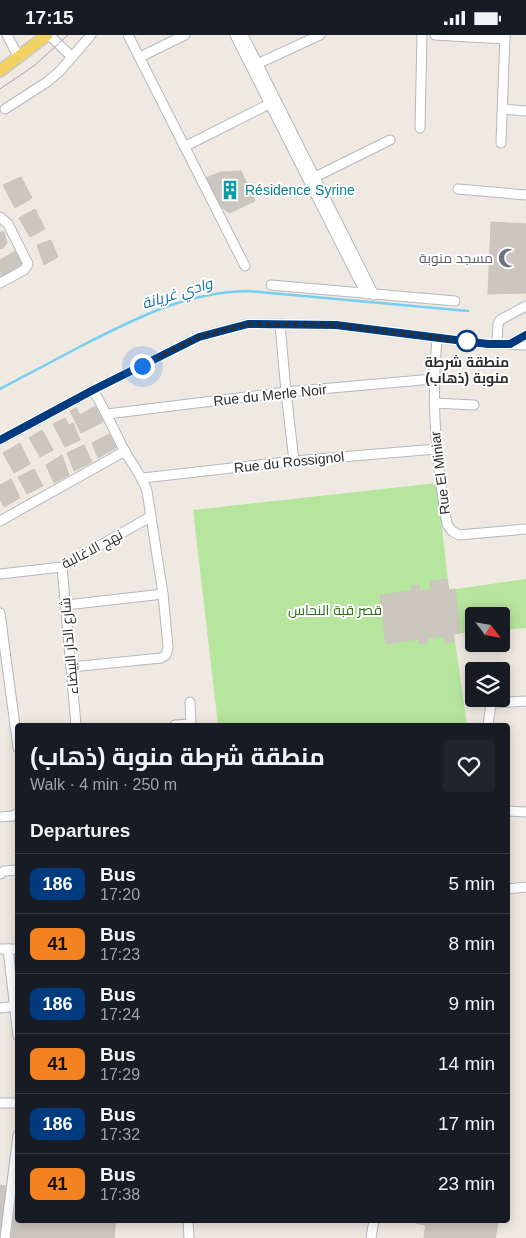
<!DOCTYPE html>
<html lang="en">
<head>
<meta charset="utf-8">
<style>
	body { margin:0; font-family:Helvetica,Cairo,sans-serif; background:#20242c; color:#f1f3f6; height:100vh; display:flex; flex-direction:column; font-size:19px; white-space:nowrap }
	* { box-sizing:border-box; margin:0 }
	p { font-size:16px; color:#9ea1a6 }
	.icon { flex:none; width:28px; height:28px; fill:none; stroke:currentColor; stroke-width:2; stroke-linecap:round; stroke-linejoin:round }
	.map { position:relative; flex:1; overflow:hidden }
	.side { position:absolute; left:15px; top:688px; width:495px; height:500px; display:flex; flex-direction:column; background:#171b24; border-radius:5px; box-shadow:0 2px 12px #0003 }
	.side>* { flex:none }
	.badge { padding:0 10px; border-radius:8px; font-size:18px; line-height:32px }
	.needle { width:32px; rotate:121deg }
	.fabs { position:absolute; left:465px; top:572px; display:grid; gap:10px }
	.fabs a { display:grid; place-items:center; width:45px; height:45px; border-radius:5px; background:#171b24; box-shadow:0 2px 12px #0003; font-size:25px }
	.you { position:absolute; width:25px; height:25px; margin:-12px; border:4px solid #fff; border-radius:50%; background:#1a73e8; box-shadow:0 0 0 8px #1a73e833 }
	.map>.badge { position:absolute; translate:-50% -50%; box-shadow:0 0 0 2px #fff }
	h2 { padding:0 15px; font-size:19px; line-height:45px }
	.round { display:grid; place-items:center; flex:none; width:52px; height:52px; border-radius:5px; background:#20242c }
	.summary { display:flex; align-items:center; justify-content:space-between; height:85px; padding:0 15px }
	h1 { font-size:24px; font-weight:700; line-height:38px }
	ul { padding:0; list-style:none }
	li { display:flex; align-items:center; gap:15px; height:60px; padding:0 15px; border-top:1px solid #363941 }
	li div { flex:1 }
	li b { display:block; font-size:19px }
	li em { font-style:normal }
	li .badge { min-width:55px; font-weight:700; text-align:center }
	.status { display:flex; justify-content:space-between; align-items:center; height:35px; padding:0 25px; background:#171b24; direction:ltr }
	.status svg { height:14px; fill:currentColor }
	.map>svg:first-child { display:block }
	.green { fill:#b6e59e }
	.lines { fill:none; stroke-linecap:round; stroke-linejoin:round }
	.stream { stroke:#75cff0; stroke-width:2.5 }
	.building { fill:#cbc7bf; stroke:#cbc5ba }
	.minor-casing { stroke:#b4b7c1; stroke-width:11 }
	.major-casing { stroke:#c9c9c9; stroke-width:14 }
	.minor { stroke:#fff; stroke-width:9 }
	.major { stroke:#f2d163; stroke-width:11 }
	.tram { stroke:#a3a6b8; stroke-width:1 }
	.line-casing { stroke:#fff; stroke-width:11 }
	.line { stroke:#003b80; stroke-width:8 }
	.walk { stroke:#2e2e2e; stroke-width:5; stroke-dasharray:0 9 }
	.stop-dot { fill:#fff; stroke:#003b80; stroke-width:2.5 }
	.labels { text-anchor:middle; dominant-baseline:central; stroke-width:4; stroke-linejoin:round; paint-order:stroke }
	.culture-label { font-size:14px; fill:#0d838f; stroke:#fff; text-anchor:start }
	.worship-label { font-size:14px; fill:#5b616d; stroke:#fff; text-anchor:end }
	.stop-label { font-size:14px; font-weight:bold; fill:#2e2e2e; stroke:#fff }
	.street-label { font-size:14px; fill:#2e2e2e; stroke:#fff }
	.park-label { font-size:14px; fill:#2c6e1b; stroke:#fff }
	.water-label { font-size:15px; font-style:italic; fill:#0d6fa3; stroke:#fff }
</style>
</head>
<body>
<div class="status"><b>17:15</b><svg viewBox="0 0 49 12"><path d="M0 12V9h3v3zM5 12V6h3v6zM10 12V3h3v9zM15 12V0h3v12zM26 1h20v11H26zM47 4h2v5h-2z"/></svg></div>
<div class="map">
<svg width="526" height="1203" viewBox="0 0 526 1203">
	<rect width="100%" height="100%" fill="#efe9e1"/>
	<polygon class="green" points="437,448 449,555 526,544 526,593 501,595 501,581 474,581 474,597 454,599 467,690 218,690 193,475"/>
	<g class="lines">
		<path class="stream" d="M0,354C28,339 57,324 85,309C138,282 187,257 248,256L468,276"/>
	</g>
	<g class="building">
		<polygon points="241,136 255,166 229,178 217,168 203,144 221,137"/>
		<polygon points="21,142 32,163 15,173 3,150"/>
		<polygon points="35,174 45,194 30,202 19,183"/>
		<polygon points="491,187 526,189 526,258 488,259"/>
		<polygon points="0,197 4,197 7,208 3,213 0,214"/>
		<polygon points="51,205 58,222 44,230 37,210"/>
		<polygon points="15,216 22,229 1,241 0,225"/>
		<polygon points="95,371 103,387 81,398 70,376 76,373 80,380"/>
		<polygon points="65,383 69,390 73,388 80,405 65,412 53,389"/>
		<polygon points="42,395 53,415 40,422 29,403"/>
		<polygon points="109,399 116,413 98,423 92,408"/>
		<polygon points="20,408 30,429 14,438 3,418"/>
		<polygon points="84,410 92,427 74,436 67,418"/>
		<polygon points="62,420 69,440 54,448 46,430"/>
		<polygon points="34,434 43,451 27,459 18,442"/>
		<polygon points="11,444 20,463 4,472 0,464 0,450"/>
		<polygon points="447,544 449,555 455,554 460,598 453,599 454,607 445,608 444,601 427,603 427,608 419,609 418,604 386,609 380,560 411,556 410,551 419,550 420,556 431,554 430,546"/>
		<polygon points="0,1150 7,1151 1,1203 0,1203"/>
		<polygon points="18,1155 18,1185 116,1185 114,1203 11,1203"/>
		<polygon points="413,1185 446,1185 443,1200 462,1203 424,1203 426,1190 412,1187"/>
		<polygon points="413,1185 498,1185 495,1203 424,1203 426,1190 412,1187"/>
		<polygon points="476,1185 498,1185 495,1203 473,1203"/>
	</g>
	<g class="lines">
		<defs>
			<g id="minor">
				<polyline points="7,0 19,23"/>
				<polyline points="49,0 72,22"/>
				<polyline points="128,0 245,231"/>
				<polyline points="235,0 366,259"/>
				<polyline points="243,0 374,260"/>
				<polyline points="435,0 505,4"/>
				<polyline points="140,22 185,0"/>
				<polyline points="253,31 320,0"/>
				<polyline points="5,74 47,47 60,36 91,0"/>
				<polyline points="503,74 526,76"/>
				<polyline points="420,93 422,0"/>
				<polyline points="501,108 505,0"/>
				<polyline points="184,112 273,67"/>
				<polyline points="315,142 390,105"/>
				<polyline points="458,154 526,160"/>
				<polyline points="0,182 8,189 28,229 24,235 0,248"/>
				<polyline points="271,250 455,266"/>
				<polyline points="280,289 286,357 294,426"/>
				<path d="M437,303C431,369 436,424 447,489L452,496L459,500L526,494"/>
				<polyline points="511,308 526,300"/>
				<polyline points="497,309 498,289 500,285 526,271"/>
				<polyline points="434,368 474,370"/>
				<polyline points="107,379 286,357 433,344"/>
				<polyline points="0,405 93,355 199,302 247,289 336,290 488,309 526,310"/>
				<polyline points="143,443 294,426 436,414"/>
				<polyline points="0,486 125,416"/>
				<polyline points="62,532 76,690"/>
				<polyline points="0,539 62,532 150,482"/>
				<polyline points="66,570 163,559"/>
				<polyline points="0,578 18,713"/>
				<path d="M71,632L161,623L166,620L168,612L163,559L147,456C142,441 132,429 124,415C114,395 105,375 93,355"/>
				<polyline points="190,667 191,690"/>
				<polyline points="175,690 191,689"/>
				<polyline points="488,690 491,669 494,668 526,666"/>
				<polyline points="508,776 526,777"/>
				<polyline points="0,782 13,781 18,778"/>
				<polyline points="0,839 4,836 18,835"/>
				<polyline points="508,854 526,852"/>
				<polyline points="0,914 18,914"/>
				<polyline points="8,914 18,1001"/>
				<polyline points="0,973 15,971"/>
				<polyline points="0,1068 18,1068"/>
				<polyline points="188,1185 189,1203"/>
				<polyline points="5,1203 18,1100"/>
				<polyline points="371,1203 374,1185"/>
			</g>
			<polyline id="major" points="0,36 47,0"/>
		</defs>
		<use href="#minor" class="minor-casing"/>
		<use href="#major" class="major-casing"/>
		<use href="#minor" class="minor"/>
		<use href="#major" class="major"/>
		<polyline class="tram" points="0,54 35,30 68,0"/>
	</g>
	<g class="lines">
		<defs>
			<polyline id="line" points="0,405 93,355 199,302 248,289 336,290 488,309 510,309 526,300"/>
		</defs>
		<use href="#line" class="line-casing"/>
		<use href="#line" class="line"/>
		<polyline class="walk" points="142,331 199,302 248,289 336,290 471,307 467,306"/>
	</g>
	<defs>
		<symbol id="building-bare" viewBox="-9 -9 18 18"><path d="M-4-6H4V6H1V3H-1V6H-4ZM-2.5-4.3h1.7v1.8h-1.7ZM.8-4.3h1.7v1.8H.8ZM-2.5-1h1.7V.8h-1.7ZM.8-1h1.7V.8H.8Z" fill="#0f9aa8" stroke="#fff" stroke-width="2.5" paint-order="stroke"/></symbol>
		<symbol id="mosque-bare" viewBox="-9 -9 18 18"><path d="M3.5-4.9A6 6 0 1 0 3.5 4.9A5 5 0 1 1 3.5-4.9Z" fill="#6b7280" stroke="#fff" stroke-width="2.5" paint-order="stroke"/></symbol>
	</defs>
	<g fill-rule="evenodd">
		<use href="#building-bare" x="216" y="141" width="28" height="28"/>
		<use href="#mosque-bare" x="494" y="209" width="28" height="28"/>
	</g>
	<circle class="stop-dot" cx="467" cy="306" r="10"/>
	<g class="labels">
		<g class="culture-label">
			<text x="245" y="155">Résidence Syrine</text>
		</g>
		<g class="worship-label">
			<text x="493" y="223">مسجد منوبة</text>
		</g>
		<g class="stop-label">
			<text x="467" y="327">منطقة شرطة<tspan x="467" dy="16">منوبة (ذهاب)</tspan></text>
		</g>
		<g class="street-label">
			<text transform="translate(270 360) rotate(-6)">Rue du Merle Noir</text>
			<text transform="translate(289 427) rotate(-6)">Rue du Rossignol</text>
			<text transform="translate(440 438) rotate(-97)">Rue El Miniar</text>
			<text transform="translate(92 514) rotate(-28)">نهج الاغالبة</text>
			<text transform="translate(69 611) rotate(-95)">شارع الدار البيضاء</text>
		</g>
		<g class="park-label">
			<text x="335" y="575">قصر قبة النحاس</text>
		</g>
		<g class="water-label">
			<text transform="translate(177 258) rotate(-17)">وادي غريانة</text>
		</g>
	</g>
</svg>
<div class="fabs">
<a><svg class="needle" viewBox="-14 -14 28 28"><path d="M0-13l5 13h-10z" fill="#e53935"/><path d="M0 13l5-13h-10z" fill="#9ea1a6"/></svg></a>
<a><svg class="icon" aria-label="layers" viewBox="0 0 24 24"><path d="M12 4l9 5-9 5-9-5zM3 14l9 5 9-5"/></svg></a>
</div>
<div class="you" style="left:142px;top:331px"></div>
<section class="side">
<div class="summary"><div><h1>منطقة شرطة منوبة (ذهاب)</h1><p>Walk · 4 min · 250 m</p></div><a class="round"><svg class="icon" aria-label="heart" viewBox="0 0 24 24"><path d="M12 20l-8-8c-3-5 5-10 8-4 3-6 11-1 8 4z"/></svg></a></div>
<h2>Departures</h2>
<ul>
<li><span class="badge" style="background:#003b80;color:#fff">186</span><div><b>Bus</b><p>17:20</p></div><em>5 min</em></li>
<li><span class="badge" style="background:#f58220;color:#111">41</span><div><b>Bus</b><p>17:23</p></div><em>8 min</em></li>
<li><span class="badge" style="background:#003b80;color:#fff">186</span><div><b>Bus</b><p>17:24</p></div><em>9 min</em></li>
<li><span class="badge" style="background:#f58220;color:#111">41</span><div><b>Bus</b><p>17:29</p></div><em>14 min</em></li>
<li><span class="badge" style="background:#003b80;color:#fff">186</span><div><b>Bus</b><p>17:32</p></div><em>17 min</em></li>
<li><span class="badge" style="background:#f58220;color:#111">41</span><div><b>Bus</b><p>17:38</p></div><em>23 min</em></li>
</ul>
</section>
</div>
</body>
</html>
